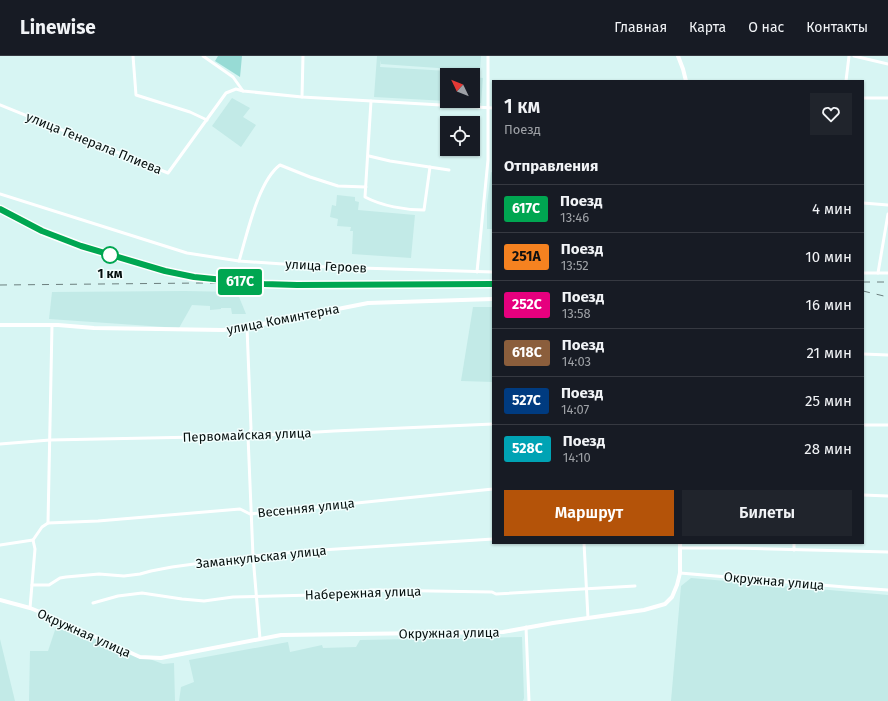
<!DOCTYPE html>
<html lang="ru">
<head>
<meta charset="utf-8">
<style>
	body { margin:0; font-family:"Fira Sans",sans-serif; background:#20242c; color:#f1f3f6; height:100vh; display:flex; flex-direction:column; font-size:15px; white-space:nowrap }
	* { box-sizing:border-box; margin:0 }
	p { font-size:13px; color:#9ea1a6 }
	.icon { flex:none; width:22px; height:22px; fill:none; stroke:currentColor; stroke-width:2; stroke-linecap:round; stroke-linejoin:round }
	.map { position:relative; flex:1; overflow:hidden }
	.drawer { position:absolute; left:492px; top:24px; width:372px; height:464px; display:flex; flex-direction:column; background:#171b24; border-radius:0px; box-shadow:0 1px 3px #0004 }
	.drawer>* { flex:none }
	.badge { padding:0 8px; border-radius:3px; font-size:14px; line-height:26px }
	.needle { width:26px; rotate:313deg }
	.buttons { position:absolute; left:440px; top:12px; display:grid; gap:8px }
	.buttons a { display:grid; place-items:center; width:40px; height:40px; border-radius:0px; background:#171b24; box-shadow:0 1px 3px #0004; font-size:20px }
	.map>.badge { position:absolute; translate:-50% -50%; box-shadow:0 0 0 2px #fff }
	h2 { padding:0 12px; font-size:15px; line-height:36px }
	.round { display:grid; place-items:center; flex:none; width:42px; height:42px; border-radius:0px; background:#20242c }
	.summary { display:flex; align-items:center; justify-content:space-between; height:68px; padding:0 12px }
	h1 { font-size:19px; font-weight:600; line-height:30px }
	.button { display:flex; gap:8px; margin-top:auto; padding:8px 12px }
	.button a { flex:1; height:46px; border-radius:0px; background:#b45309; color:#fff; font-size:16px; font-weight:600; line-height:46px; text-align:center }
	.button a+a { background:#20242c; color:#f1f3f6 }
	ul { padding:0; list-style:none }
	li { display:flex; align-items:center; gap:12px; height:48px; padding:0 12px; border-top:1px solid #363941 }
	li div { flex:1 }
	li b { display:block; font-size:15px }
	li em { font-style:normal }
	li .badge { min-width:44px; font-weight:700; text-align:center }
	header { display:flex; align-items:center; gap:24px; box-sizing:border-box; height:56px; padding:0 20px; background:#171b24; border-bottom:1px solid #363941 }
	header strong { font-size:19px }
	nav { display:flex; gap:22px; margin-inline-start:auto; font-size:14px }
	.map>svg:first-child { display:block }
	.built { fill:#c2eae7 }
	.green { fill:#97dbd5 }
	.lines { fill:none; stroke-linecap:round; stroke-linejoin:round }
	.minor { stroke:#fff; stroke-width:3 }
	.tertiary { stroke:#fff; stroke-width:4 }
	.rail { stroke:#6c7f7e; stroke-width:1; stroke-dasharray:7 7; stroke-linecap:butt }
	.line-casing { stroke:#fff; stroke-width:9 }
	.line { stroke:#00a651; stroke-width:6 }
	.stop-dot { fill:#fff; stroke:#00a651; stroke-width:2 }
	.labels { text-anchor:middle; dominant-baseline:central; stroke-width:3; stroke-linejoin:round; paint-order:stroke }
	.street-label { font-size:13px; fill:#06100f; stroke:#f2fefd }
	.stop-label { font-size:13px; font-weight:bold; fill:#06100f; stroke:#f2fefd }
</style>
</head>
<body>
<header>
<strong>Linewise</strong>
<nav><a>Главная</a><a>Карта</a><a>О нас</a><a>Контакты</a></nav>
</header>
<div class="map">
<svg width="888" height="645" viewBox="0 0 888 645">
	<rect width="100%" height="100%" fill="#d7f5f3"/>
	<g class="built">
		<polygon points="377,0 481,0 480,15 381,8 381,4 380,11 448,15 447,45 374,41"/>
		<polygon points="473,21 483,22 481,47 447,45 473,45"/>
		<polygon points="232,42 250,52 243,61 256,69 241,91 212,70"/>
		<polygon points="491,116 493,117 493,173 487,173 487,148"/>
		<polygon points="337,139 355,141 355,145 359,146 358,154 415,159 411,202 352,198 353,175 350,175 351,171 337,170 338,163 330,161 332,149 336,150"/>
		<polygon points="185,235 237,236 246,258 232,258 231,252 221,252 221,253 210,254 210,250 192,249 179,272 49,263 52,236"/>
		<polygon points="473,251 493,251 493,326 461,325"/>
		<polygon points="691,522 888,539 888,645 671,645 681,530"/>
		<polygon points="57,568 163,608 174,607 175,645 29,645 30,595 48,595"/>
		<polygon points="522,581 524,642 523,645 179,645 181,631 194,626 189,604 288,586 290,596 322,589 323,592 356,591 360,584"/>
		<polygon points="0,583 15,645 0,645"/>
	</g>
	<polygon class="green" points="218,0 242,0 240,21 215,5"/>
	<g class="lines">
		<g class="minor">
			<polyline points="133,0 136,39 190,56 207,64"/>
			<polyline points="203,0 233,21 243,35"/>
			<polyline points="854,0 888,8"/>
			<polyline points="846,25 849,0"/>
			<polyline points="302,41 303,0"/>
			<polyline points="863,42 888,42"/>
			<path d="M371,45L365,141C382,150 405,154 424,154L430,111"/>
			<polyline points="0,49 168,117 226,37 236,33 243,35 302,41 493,52"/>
			<polyline points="369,100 390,105 449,114"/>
			<polyline points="0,138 187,197 239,205 327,211 493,216"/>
			<polyline points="863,147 888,149"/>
			<path d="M239,205C247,179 258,125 280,109L310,121L338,130L366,131"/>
			<polyline points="477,216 488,104 488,0"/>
			<polyline points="863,217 888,217"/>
			<polyline points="878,217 888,158"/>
			<polyline points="247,271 251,373 248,380 253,500 260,583"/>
			<polyline points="863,298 888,299"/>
			<polyline points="863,369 888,369"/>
			<polyline points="0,388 50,384 248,380 334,375 493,368"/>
			<polyline points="863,439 888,440"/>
			<polyline points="48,467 98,465 240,453 250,458 493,433"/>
			<polyline points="584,487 588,562"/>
			<polyline points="0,489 33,484"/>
			<polyline points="680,492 735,492 888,496"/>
			<polyline points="794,494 794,487"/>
			<polyline points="680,517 845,531 888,534"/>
			<polyline points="32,529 49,529 60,522 66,521 99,518 124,520 140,518 151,515 172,511 253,500 306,495 493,483"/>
			<polyline points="93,547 118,540 142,537 182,543 204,545 233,541 354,538 371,534 492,536 496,538 635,530"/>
			<polyline points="30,552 35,493 33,484 42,471 48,467 52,269"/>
			<polyline points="526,571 529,645"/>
		</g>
		<g class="tertiary">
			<polyline points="678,0 683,13 686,25"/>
			<polyline points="0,269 58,269 94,272 223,274 247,271 368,247 493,243"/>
			<polyline points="0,544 30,552 50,560 140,601 161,602 281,579 503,576 553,567 644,554 665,548 672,541 677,529 680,517 680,487"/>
		</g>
		<g class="rail">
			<path d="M0,153C38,176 79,190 122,203C149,211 177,219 205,222"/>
			<polyline points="863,226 888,226"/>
			<polyline points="0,229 201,227 297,229 493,228"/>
			<polyline points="863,235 888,241"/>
		</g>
	</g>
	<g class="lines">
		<defs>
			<polyline id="line" points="0,153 42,175 81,190 165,215 194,221 264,228 297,229 493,228"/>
		</defs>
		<use href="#line" class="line-casing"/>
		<use href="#line" class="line"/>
	</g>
	<circle class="stop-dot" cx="110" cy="199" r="8"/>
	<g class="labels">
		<g class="street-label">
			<text transform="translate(94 87) rotate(22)">улица Генерала Плиева</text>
			<text transform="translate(326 210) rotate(3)">улица Героев</text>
			<text transform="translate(283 263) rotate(-11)">улица Коминтерна</text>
			<text transform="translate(247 379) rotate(-2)">Первомайская улица</text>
			<text transform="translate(306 452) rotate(-6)">Весенняя улица</text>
			<text transform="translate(261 501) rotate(-6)">Заманкульская улица</text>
			<text transform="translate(774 525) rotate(5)">Окружная улица</text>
			<text transform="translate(363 537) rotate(-2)">Набережная улица</text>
			<text transform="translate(84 577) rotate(24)">Окружная улица</text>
			<text transform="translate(449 577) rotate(-1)">Окружная улица</text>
		</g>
		<g class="stop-label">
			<text x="110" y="217">1 км</text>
		</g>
	</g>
</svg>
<div class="buttons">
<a><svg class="needle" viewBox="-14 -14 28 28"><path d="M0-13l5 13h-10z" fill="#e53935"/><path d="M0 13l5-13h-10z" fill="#9ea1a6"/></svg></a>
<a><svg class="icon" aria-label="locate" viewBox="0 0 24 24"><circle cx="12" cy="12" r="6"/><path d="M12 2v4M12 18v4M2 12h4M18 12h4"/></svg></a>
</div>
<b class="badge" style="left:240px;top:226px;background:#00a651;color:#fff">617C</b>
<section class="drawer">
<div class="summary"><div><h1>1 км</h1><p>Поезд</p></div><a class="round"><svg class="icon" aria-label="heart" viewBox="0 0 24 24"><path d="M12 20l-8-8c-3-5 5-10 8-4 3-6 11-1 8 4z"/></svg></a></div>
<h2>Отправления</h2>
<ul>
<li><span class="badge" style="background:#00a651;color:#fff">617C</span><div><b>Поезд</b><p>13:46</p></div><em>4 мин</em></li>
<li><span class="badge" style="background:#f58220;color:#111">251А</span><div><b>Поезд</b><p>13:52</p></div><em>10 мин</em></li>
<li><span class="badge" style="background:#e6007e;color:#fff">252С</span><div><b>Поезд</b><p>13:58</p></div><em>16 мин</em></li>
<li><span class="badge" style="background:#8b5e3c;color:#fff">618С</span><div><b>Поезд</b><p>14:03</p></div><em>21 мин</em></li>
<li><span class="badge" style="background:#003b80;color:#fff">527С</span><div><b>Поезд</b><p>14:07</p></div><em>25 мин</em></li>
<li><span class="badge" style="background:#00a3b4;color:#fff">528С</span><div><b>Поезд</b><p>14:10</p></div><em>28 мин</em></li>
</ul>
<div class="button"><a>Маршрут</a><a>Билеты</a></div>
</section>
</div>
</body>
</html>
